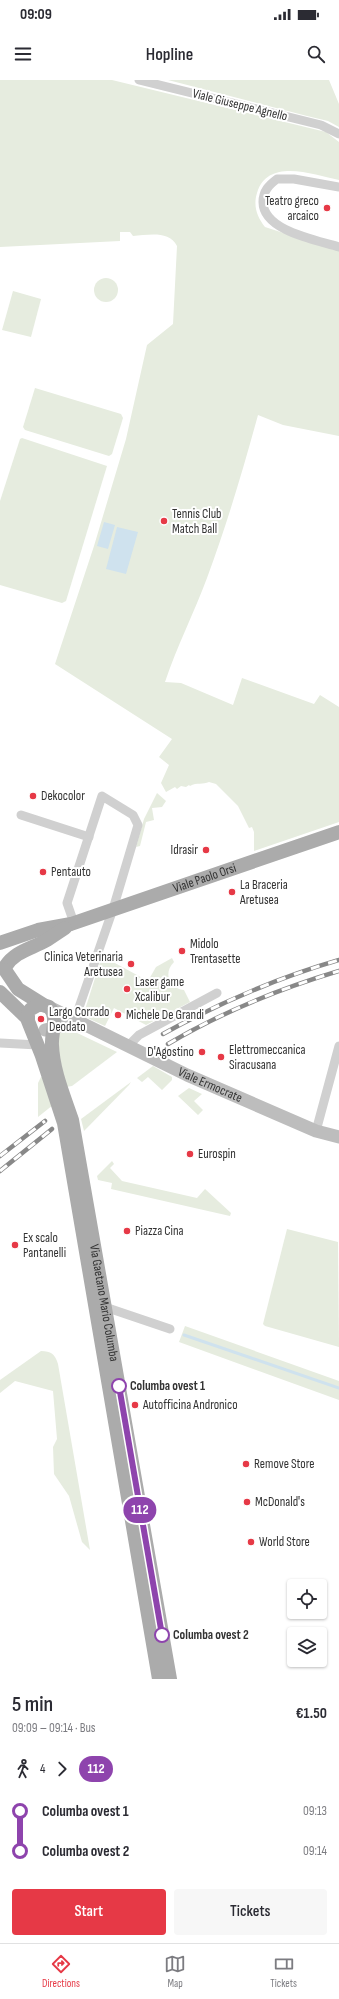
<!DOCTYPE html>
<html lang="en">
<head>
<meta charset="utf-8">
<style>
	body { margin:0; font-family:"Sofia Sans Condensed",sans-serif; background:#f7f7f7; color:#2b2b33; height:100vh; display:flex; flex-direction:column; font-size:15px; white-space:nowrap }
	* { box-sizing:border-box; margin:0 }
	p { font-size:13px; color:#7c7c81 }
	.icon { flex:none; width:22px; height:22px; fill:none; stroke:currentColor; stroke-width:2; stroke-linecap:round; stroke-linejoin:round }
	.map { position:relative; height:1599px; overflow:hidden }
	.sheet { display:flex; flex-direction:column; background:#fff; flex:1 }
	.sheet>* { flex:none }
	.badge { padding:0 8px; border-radius:13px; font-size:14px; line-height:26px }
	.tools { position:absolute; left:287px; top:1499px; display:grid; gap:8px }
	.tools a { display:grid; place-items:center; width:40px; height:40px; border-radius:4px; background:#fff; box-shadow:0 1px 3px #0004; font-size:20px }
	.map>.badge { position:absolute; translate:-50% -50%; box-shadow:0 0 0 2px #fff }
	.legs { display:flex; align-items:center; gap:6px; height:44px; padding:0 12px; font-size:13px }
	.legs p { margin-inline-start:auto }
	.head { display:flex; align-items:center; justify-content:space-between; height:68px; padding:0 12px }
	h1 { font-size:22px; font-weight:600; line-height:30px }
	.primary-button { display:flex; gap:8px; margin-top:auto; padding:8px 12px }
	.primary-button a { flex:1; height:46px; border-radius:4px; background:#e63946; color:#fff; font-size:16px; font-weight:600; line-height:46px; text-align:center }
	.primary-button a+a { background:#f7f7f7; color:#2b2b33 }
	ul { padding:0 12px; list-style:none }
	li { display:flex; align-items:center; gap:14px; height:40px; font-size:15px }
	li i { display:grid; place-items:center; width:6px; height:100%; margin:0 5px; background:currentColor }
	li i::after { content:''; width:10px; height:10px; margin:-5px; border:3px solid; border-radius:50%; background:#fff }
	li p { margin-inline-start:auto }
	li:first-child i { background:linear-gradient(#0000 50%,currentColor 0) }
	li:last-child i { background:linear-gradient(currentColor 50%,#0000 0) }
	.status { display:flex; justify-content:space-between; align-items:center; height:28px; padding:0 20px; background:#fff; direction:ltr }
	.status svg { height:11px; fill:currentColor }
	header { display:flex; justify-content:space-between; align-items:center; height:52px; padding:0 12px; background:#fff; font-size:18px; font-weight:600 }
	.tab-bar { display:flex; justify-content:space-around; align-items:center; height:56px; border-top:1px solid #e1e1e2; background:#fff; font-size:11px; color:#7c7c81 }
	.tab-bar a { display:grid; justify-items:center; gap:2px }
	.tab-bar .selected { color:#e63946 }
	.map>svg:first-child { display:block }
	.green { fill:#e6ecdf }
	.water { fill:#cfe2ee }
	.lines { fill:none; stroke-linecap:round; stroke-linejoin:round }
	.stream { stroke:#cfe2ee; stroke-width:3 }
	.street { stroke:#d0d0d0; stroke-width:9 }
	.secondary { stroke:#bdbdbd; stroke-width:13 }
	.primary { stroke:#ababab; stroke-width:14 }
	.rail-casing { stroke:#888; stroke-width:4.5 }
	.rail { stroke:#fff; stroke-width:3; stroke-dasharray:9; stroke-linecap:butt }
	.line-1-casing { stroke:#fff; stroke-width:9 }
	.line-1 { stroke:#8e44ad; stroke-width:6 }
	.poi-dot { fill:#e63946; stroke:#fff; stroke-width:1.5 }
	.stop-1-dot { fill:#fff; stroke:#8e44ad; stroke-width:2 }
	.labels { text-anchor:middle; dominant-baseline:central; stroke-width:4; stroke-linejoin:round; paint-order:stroke }
	.street-label { font-size:13px; fill:#333; stroke:#fff }
	.poi-label { font-size:13px; fill:#333; stroke:#fff; text-anchor:start }
	.stop-label { font-size:13px; font-weight:bold; fill:#333; stroke:#fff; text-anchor:start }
</style>
</head>
<body>
<div class="status"><b>09:09</b><svg viewBox="0 0 49 12"><path d="M0 12V9h3v3zM5 12V6h3v6zM10 12V3h3v9zM15 12V0h3v12zM26 1h20v11H26zM47 4h2v5h-2z"/></svg></div>
<header><svg class="icon" aria-label="menu" viewBox="0 0 24 24"><path d="M4 6h16M4 12h16M4 18h16"/></svg>Hopline<svg class="icon" aria-label="search" viewBox="0 0 24 24"><circle cx="10" cy="10" r="6"/><path d="M15 15l6 6"/></svg></header>
<div class="map">
<svg width="339" height="1599" viewBox="0 0 339 1599">
	<rect width="100%" height="100%" fill="#fff"/>
	<g class="green">
		<path d="M0,0H112L326,52L339,62V100C314,95 268,77 257,113C253,126 257,137 265,147L339,171V356L283,345L258,335C243,390 227,444 207,498C194,533 177,566 165,602L181,603L233,625L242,598L314,624L320,615L339,627V742L254,771V752L252,747L249,748L238,726L216,704L209,702C203,705 197,702 190,706L189,705L186,707L181,706L177,709L175,707L166,712L161,703L169,685L159,677L172,659L55,584L94,466L126,359L147,265L173,244L177,166C169,150 148,155 133,156L130,152H120V161L0,167Z"/>
		<polygon points="168,0 329,0 339,24 339,47 328,41 307,36"/>
		<circle cx="106" cy="210" r="12"/>
		<polygon points="13,211 41,219 31,257 2,250"/>
		<polygon points="35,308 121,334 123,338 112,374 109,376 25,350 23,347"/>
		<polygon points="22,358 107,386 66,521 62,523 0,505 0,421 20,359"/>
		<polygon points="157,713 166,721 162,727 152,728 154,740 146,742 140,766 136,767 144,739"/>
		<path d="M102,876L148,901L156,887L172,878L174,882C163,893 169,908 184,910L190,922L146,945L114,928L105,946L83,936Z"/>
		<polygon points="61,950 73,951 117,972 72,1006 66,1007 56,961"/>
		<polygon points="153,986 172,997 172,1000 162,1010 148,997 142,1002 137,998"/>
		<polygon points="41,997 43,997 53,1025 38,1037 38,1003"/>
		<polygon points="131,1002 129,1005 84,1051 81,1039"/>
		<polygon points="189,1008 202,1014 194,1021 203,1030 198,1035 178,1016"/>
		<polygon points="112,1081 114,1084 110,1088 122,1101 197,1118 205,1109 231,1133 230,1136 111,1109 112,1103 98,1100 97,1096"/>
		<polygon points="287,1149 338,1162 339,1267 265,1246 263,1244"/>
		<polygon points="185,1246 339,1301 339,1320 179,1262"/>
		<path d="M41,1271C51,1271 55,1274 58,1284L90,1470L82,1462L69,1416L54,1394L53,1367L57,1359L53,1311L15,1301L0,1313V1300Z"/>
	</g>
	<g class="water">
		<polygon points="104,442 115,445 108,469 97,466"/>
		<polygon points="117,447 138,452 126,494 106,489"/>
	</g>
	<g class="lines">
		<polyline class="stream" points="184,1255 339,1308"/>
		<g class="street">
			<polyline points="139,0 321,45 339,54"/>
			<path d="M339,107L294,99H277C269,105 263,111 263,122C263,151 317,160 339,167"/>
			<polyline points="21,735 89,757"/>
			<polyline points="74,843 67,823 102,716 133,735 138,745 113,829 75,939"/>
			<polyline points="0,963 38,965"/>
			<polyline points="128,966 139,955 217,913"/>
			<polyline points="316,1051 339,966"/>
			<polyline points="105,1227 170,1249"/>
		</g>
		<g class="secondary">
			<path id="s1" d="M49,927L187,995L316,1051L339,1057"/>
			<polyline points="45,950 64,945 83,946"/>
		</g>
		<g class="primary">
			<path id="s2" d="M0,863L38,850L71,844L339,752"/>
			<path d="M5,887C15,871 31,869 47,860C53,856 59,852 65,848"/>
			<polyline points="5,890 18,909 42,924"/>
			<polyline points="0,912 28,939"/>
			<path id="s3" d="M159,1599L64,1043L42,976L28,941V933L31,929L40,924L49,927C59,937 51,953 52,965C53,991 64,1016 72,1040L170,1599"/>
		</g>
		<defs>
			<g id="rail">
				<path d="M163,954C219,923 277,898 339,880"/>
				<path d="M168,964C222,932 279,909 339,891"/>
				<polyline points="0,1076 45,1041"/>
				<polyline points="0,1091 52,1049"/>
			</g>
		</defs>
		<use href="#rail" class="rail-casing"/>
		<use href="#rail" class="rail"/>
	</g>
	<g class="lines">
		<defs>
			<polyline id="line-1" points="119,1306 162,1555"/>
		</defs>
		<use href="#line-1" class="line-1-casing"/>
		<use href="#line-1" class="line-1"/>
	</g>
	<g class="poi-dot">
		<circle cx="327" cy="128" r="4"/>
		<circle cx="164" cy="441" r="4"/>
		<circle cx="33" cy="716" r="4"/>
		<circle cx="206" cy="770" r="4"/>
		<circle cx="43" cy="792" r="4"/>
		<circle cx="232" cy="812" r="4"/>
		<circle cx="182" cy="871" r="4"/>
		<circle cx="131" cy="884" r="4"/>
		<circle cx="127" cy="909" r="4"/>
		<circle cx="118" cy="935" r="4"/>
		<circle cx="41" cy="939" r="4"/>
		<circle cx="202" cy="972" r="4"/>
		<circle cx="221" cy="977" r="4"/>
		<circle cx="190" cy="1074" r="4"/>
		<circle cx="127" cy="1151" r="4"/>
		<circle cx="15" cy="1165" r="4"/>
		<circle cx="135" cy="1325" r="4"/>
		<circle cx="246" cy="1384" r="4"/>
		<circle cx="247" cy="1422" r="4"/>
		<circle cx="251" cy="1462" r="4"/>
	</g>
	<g class="stop-1-dot">
		<circle cx="119" cy="1306" r="7"/>
		<circle cx="162" cy="1555" r="7"/>
	</g>
	<g class="labels">
		<g class="street-label">
			<text transform="translate(240 25) rotate(14)">Viale Giuseppe Agnello</text>
			<text stroke="none"><textPath href="#s2" startOffset="215">Viale Paolo Orsi</textPath></text>
			<text stroke="none"><textPath href="#s1" startOffset="179">Viale Ermocrate</textPath></text>
			<text stroke="none"><textPath href="#s3" startOffset="1008">Via Gaetano Mario Columba</textPath></text>
		</g>
		<g class="poi-label">
			<text x="319" y="121" text-anchor="end">Teatro greco<tspan x="319" dy="15">arcaico</tspan></text>
			<text x="172" y="434">Tennis Club<tspan x="172" dy="15">Match Ball</tspan></text>
			<text x="41" y="716">Dekocolor</text>
			<text x="198" y="770" text-anchor="end">Idrasir</text>
			<text x="51" y="792">Pentauto</text>
			<text x="240" y="805">La Braceria<tspan x="240" dy="15">Aretusea</tspan></text>
			<text x="190" y="864">Midolo<tspan x="190" dy="15">Trentasette</tspan></text>
			<text x="123" y="877" text-anchor="end">Clinica Veterinaria<tspan x="123" dy="15">Aretusea</tspan></text>
			<text x="135" y="902">Laser game<tspan x="135" dy="15">Xcalibur</tspan></text>
			<text x="49" y="932">Largo Corrado<tspan x="49" dy="15">Deodato</tspan></text>
			<text x="126" y="935">Michele De Grandi</text>
			<text x="229" y="970">Elettromeccanica<tspan x="229" dy="15">Siracusana</tspan></text>
			<text x="194" y="972" text-anchor="end">D'Agostino</text>
			<text x="198" y="1074">Eurospin</text>
			<text x="135" y="1151">Piazza Cina</text>
			<text x="23" y="1158">Ex scalo<tspan x="23" dy="15">Pantanelli</tspan></text>
			<text x="143" y="1325">Autofficina Andronico</text>
			<text x="254" y="1384">Remove Store</text>
			<text x="255" y="1422">McDonald's</text>
			<text x="259" y="1462">World Store</text>
		</g>
		<g class="stop-label">
			<text x="130" y="1306">Columba ovest 1</text>
			<text x="173" y="1555">Columba ovest 2</text>
		</g>
	</g>
</svg>
<div class="tools">
<a><svg class="icon" aria-label="locate" viewBox="0 0 24 24"><circle cx="12" cy="12" r="6"/><path d="M12 2v4M12 18v4M2 12h4M18 12h4"/></svg></a>
<a><svg class="icon" aria-label="layers" viewBox="0 0 24 24"><path d="M12 4l9 5-9 5-9-5zM3 14l9 5 9-5"/></svg></a>
</div>
<b class="badge" style="left:140px;top:1430px;background:#8e44ad;color:#fff">112</b>
</div>
<section class="sheet">
<div class="head"><div><h1>5 min</h1><p>09:09 – 09:14 · Bus</p></div><b>€1.50</b></div>
<div class="legs"><svg class="icon" aria-label="walk" viewBox="0 0 24 24"><circle cx="13" cy="4" r="2"/><path d="M13 8l-2 6 4 7M11 14l-3 7M7 12l3-4h3l4 4"/></svg>4<svg class="icon" aria-label="forward" viewBox="0 0 24 24"><path d="M9 5l7 7-7 7"/></svg><b class="badge" style="background:#8e44ad;color:#fff">112</b></div>
<ul>
<li><i style="color:#8e44ad"></i><b>Columba ovest 1</b><p>09:13</p></li>
<li><i style="color:#8e44ad"></i><b>Columba ovest 2</b><p>09:14</p></li>
</ul>
<div class="primary-button"><a>Start</a><a>Tickets</a></div>
</section>
<nav class="tab-bar">
<a class="selected"><svg class="icon" aria-label="directions" viewBox="0 0 24 24"><path d="M12 3l9 9-9 9-9-9zM9 14v-3h6M13 9l2 2-2 2"/></svg>Directions</a>
<a><svg class="icon" aria-label="map" viewBox="0 0 24 24"><path d="M3 6l6-2 6 2 6-2v14l-6 2-6-2-6 2zM9 4v14M15 6v14"/></svg>Map</a>
<a><svg class="icon" aria-label="tickets" viewBox="0 0 24 24"><path d="M3 7h18v10H3zM15 7v10"/></svg>Tickets</a>
</nav>
</body>
</html>
